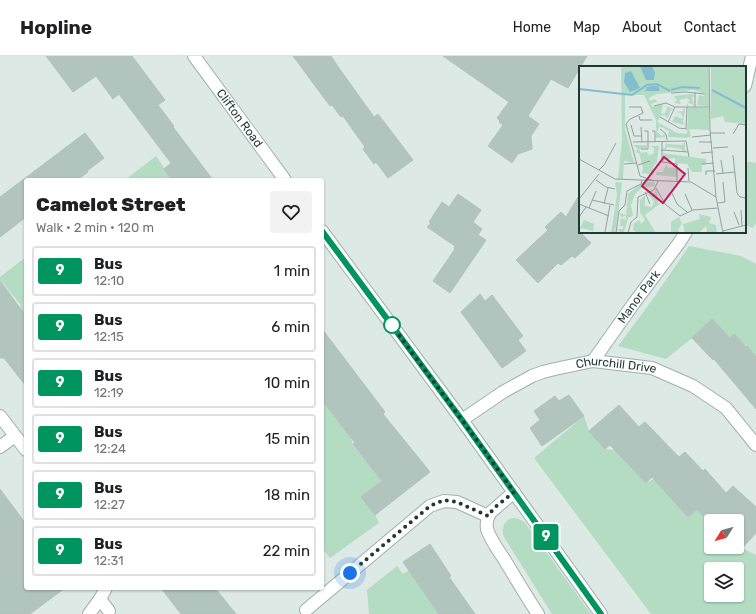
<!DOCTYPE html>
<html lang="en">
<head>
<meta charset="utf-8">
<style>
	body { margin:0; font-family:Rubik,sans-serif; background:#f2f2f2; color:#202124; height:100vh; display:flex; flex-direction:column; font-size:15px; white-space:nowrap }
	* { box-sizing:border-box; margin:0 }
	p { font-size:13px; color:#757577 }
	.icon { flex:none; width:22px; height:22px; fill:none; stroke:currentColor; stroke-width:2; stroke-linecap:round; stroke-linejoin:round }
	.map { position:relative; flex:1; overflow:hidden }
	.side { position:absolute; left:24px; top:122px; width:300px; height:412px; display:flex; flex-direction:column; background:#fff; border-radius:4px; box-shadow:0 1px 3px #0004 }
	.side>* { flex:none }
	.badge { padding:0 8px; border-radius:3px; font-size:14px; line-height:26px }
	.needle { width:26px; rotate:233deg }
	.buttons { position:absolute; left:704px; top:458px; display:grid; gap:8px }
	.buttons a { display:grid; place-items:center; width:40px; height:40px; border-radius:4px; background:#fff; box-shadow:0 1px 3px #0004; font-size:20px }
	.you { position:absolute; width:20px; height:20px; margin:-10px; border:3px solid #fff; border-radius:50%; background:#1a73e8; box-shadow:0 0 0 6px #1a73e833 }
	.map>.badge { position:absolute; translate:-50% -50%; box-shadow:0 0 0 2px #fff }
	.round { display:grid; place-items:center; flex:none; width:42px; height:42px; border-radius:4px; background:#f2f2f2 }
	.head { display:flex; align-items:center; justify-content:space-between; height:68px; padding:0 12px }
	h1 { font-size:19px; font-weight:800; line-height:30px }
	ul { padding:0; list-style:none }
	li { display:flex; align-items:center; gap:12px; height:50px; margin:0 8px 6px; padding:0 4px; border:2px solid #e0e0e0; border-radius:4px }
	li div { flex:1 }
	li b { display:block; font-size:15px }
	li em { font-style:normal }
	li .badge { min-width:44px; font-weight:700; text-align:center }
	header { display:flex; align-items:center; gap:24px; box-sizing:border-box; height:56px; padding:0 20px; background:#fff; border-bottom:1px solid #e0e0e0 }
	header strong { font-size:19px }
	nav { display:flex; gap:22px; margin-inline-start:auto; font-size:14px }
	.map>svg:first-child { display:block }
	.green { fill:#b4dcc3; fill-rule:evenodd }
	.building { fill:#b2c4be; stroke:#afc3bc }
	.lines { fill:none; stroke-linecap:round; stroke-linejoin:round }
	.minor-casing { stroke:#a0b0ac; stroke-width:14 }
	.minor { stroke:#fff; stroke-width:12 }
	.line-casing { stroke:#fff; stroke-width:9 }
	.line { stroke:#00945e; stroke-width:6 }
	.walk { stroke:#1e3834; stroke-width:4; stroke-dasharray:0 7.2 }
	.stop-dot { fill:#fff; stroke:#00945e; stroke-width:2 }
	.labels { text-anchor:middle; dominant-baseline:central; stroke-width:3; stroke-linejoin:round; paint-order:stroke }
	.street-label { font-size:12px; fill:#1e3834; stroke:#edf6f2 }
	.inset-river { fill:none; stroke:#82bdd1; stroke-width:2 }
	.inset-road { fill:none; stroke:#91a29e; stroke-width:1 }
	.view { fill:#c2185b; fill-opacity:0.15; stroke:#c2185b; stroke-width:2 }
	.inset-edge { fill:none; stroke:#1e3834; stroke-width:2 }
</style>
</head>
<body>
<header>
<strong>Hopline</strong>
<nav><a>Home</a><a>Map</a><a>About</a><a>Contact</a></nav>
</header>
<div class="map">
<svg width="756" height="558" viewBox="0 0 756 558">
	<rect width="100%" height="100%" fill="#dde9e5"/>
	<g class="green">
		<polygon points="156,100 172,124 125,124"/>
		<polygon points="745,105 756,107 756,167 753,172 745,169"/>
		<polygon points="689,190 741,200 756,208 756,301 747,290 743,288 734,279 730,282 712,264 692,282 666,303 618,290 653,243"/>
		<polygon points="26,201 26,260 22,255 20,248 0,224 0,221"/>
		<polygon points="322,344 351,382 353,389 382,425 361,441 375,459 379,467 330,502 322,492"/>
		<path d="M584,360L589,375L605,393L615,394L646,427L659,420L676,439L672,443L688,461L697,453L711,465V491H737L742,492L756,499V558H651L534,402ZM711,513H737V539H711Z"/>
		<path d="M512,462C518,462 522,464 526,468L591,558H552L504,481C501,473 503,466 512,462Z"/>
		<polygon points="397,510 403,518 411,513 426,536 428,542 439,558 369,558 367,534"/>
	</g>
	<g class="building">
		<polygon points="46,0 132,0 165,44 158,49 174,70 173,71 213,124 172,124 164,113 171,107 119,38 113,43 96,20 73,36"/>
		<polygon points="293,0 331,0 339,12 374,61 378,58 413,104 388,122 376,106 374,108 363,93 365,91 343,60 341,61 332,49 330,50"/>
		<polygon points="443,0 587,0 568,32 551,23 528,60 539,68 531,80 532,93 518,98 512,107 488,90 503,69 499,66 500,65 497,62 509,46"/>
		<polygon points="85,77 104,102 87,115 88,116 77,124 26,124 26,161 0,181 0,141"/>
		<polygon points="458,138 481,154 473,166 482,173 478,179 486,184 450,237 433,225 455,193 454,192 455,190 427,171 431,167 429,166 442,146 449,151"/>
		<polygon points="580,138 580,176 591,187 575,202 572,200 561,209 558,207 538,227 516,204 548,174 545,171 561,156 566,161"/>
		<polygon points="0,225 26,260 26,330 4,302 0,302"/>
		<polygon points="480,238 485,245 492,239 523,280 518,284 526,295 502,312 461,256"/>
		<polygon points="712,263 730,282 734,278 746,291 747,290 756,301 756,353 714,303 713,304 692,282"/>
		<polygon points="322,273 385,356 383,358 430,416 375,459 361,441 382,425 353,388 355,387 322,344"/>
		<polygon points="569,339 584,360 542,390 530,372 540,364 534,355 555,340 559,345"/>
		<polygon points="619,349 639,371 645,366 679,401 685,396 703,415 705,413 726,437 733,430 756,451 756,477 737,498 737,465 708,465 697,453 688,461 652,421 646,427 610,389 605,393 589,375"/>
		<polygon points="0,433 26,468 26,532 65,532 30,558 0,558"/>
		<polygon points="430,488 451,520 449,521 475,558 439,558 403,506"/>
		<polygon points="161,532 215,532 236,558 181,558"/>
	</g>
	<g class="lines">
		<defs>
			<g id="minor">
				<path id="s1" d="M194,0L285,124"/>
				<polyline points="745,30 752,0"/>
				<polyline points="322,175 462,364 601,558"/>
				<path id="s2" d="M593,305L634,247L679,187L686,176"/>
				<polyline points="0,360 26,394"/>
				<path id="s3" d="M462,364L503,336L532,320L543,316L555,313L593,305L652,312L693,330L726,352L756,389"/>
				<polyline points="0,391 15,380"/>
				<path d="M514,436L491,456C487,461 486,466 487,473C490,483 498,494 504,503C515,521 526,540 538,558"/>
				<polyline points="100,543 109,555"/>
				<polyline points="306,554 430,450 444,445 457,446 488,460"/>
				<polyline points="89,558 100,543 106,532"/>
			</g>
		</defs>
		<use href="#minor" class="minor-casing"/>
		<use href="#minor" class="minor"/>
	</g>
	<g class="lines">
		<defs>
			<polyline id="line" points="322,175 462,364 601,558"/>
		</defs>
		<use href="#line" class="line-casing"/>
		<use href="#line" class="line"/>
		<polyline class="walk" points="350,517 430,450 444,444 457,446 488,460 494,452 514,436 462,364 390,267 392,269"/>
	</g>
	<circle class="stop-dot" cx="392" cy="269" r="8"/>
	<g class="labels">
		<g class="street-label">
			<text stroke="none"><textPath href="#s1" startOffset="77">Clifton Road</textPath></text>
			<text stroke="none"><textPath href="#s2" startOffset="79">Manor Park</textPath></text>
			<text stroke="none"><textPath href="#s3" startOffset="169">Churchill Drive</textPath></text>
		</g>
	</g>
	<g transform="translate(579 10)">
		<rect width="167" height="167" fill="#dde9e5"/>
		<path d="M42,0H129L130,40L118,39L120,29L124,30L127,28L114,24L78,28L70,32L71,35L76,33L78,36L72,38L74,41L84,38L82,47L85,48L87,45L88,42L85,40L93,42L94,44H92L88,53L87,50L82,49L78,56L98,67L108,68L109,42H130V64L110,63L112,70L108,72L89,71L90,65L83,61L82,62L81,59L78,66L83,70L86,67V71L77,72V54L65,29H46V63L55,97L45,95L44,113H39L43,73ZM132,0H167V58L146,56L144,50L132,53ZM113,28L116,30L113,31L115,39L109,37V40H107L111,34L107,32L100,34L102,38L95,37L98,34L95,30ZM104,42L106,43L104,56L106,59L93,56L96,50L104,53L102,47L96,46L104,45ZM87,75L88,78L103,79L106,76V84L108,85H103V83L88,81L87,84L83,82H86ZM54,79H68V82L60,83L62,87L68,86L69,89L75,88V82L71,80H80L78,96L74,101L75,109L63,107L62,110L64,102L60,87L56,86L59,83ZM84,87L127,93V98L123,99V106H113L108,98L96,97V92L86,94ZM87,99L89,102L98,101V111L77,109V106H84ZM39,116L43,117L41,132L36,167H32L38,129L36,117ZM64,116H75L76,120L63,122L56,128L52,139L54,150L49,152L45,166L42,167L38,163H44V160H41L42,152L46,154L47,150L42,151L41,147L47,149L49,128ZM77,123L79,129L76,132L79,130V137H82L66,149L77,167H58L54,164L55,157L61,154L62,158L66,154L61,146V134L66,129V140L73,141L75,135L68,128L75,127ZM120,148L132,151L130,157L137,159L138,167H128L127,160L120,167H106L104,158L121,153ZM100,151L103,157L99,164L101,167H92V156ZM5,154L15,158L14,165L3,162L0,164Z" fill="#b4dcc3"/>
		<path d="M61,0H73L76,7L75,14H67ZM52,5L61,22L51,26L45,16L46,7ZM73,20H79L81,25H66L68,21Z" fill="#82bdd1"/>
		<path class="inset-river" d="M0,23L53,29L68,19L78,18L91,25M92,24L103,21L121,22M133,24L167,42"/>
		<path class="inset-road" d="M130,0L131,64L137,131L144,167M106,26L126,28M92,27L106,26M75,40L87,37L96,41H131M50,41H62L64,47L51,53L47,58L61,110L75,115M116,41V26M60,50L61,54H73M81,51L100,62L108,63M89,56L96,41M52,59L55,70H63M62,61L63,76M107,62L108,41M81,63L87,68L88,74M73,65H76V76M131,67H146M154,68L160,58L167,59M113,71L132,69M83,75V96L98,98V115M54,76L107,75L110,91M120,76H133M134,82L149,81M62,83H69V65H65M82,84L109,86M122,87L134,86M154,89L158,127L161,131L167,132M0,93L36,113L112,116L137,131M142,94L144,107M45,98L58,97M123,98L135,97M59,99L71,95M109,102L110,115M20,104L25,99L37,77M137,108L156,106M127,109V105H136M17,114L27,121L36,123M77,122L86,138L101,150L114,144L139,142M66,126L71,138M93,127L98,138L108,146M106,128L113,144M0,133L20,108M13,134L35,139M139,137L146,136L144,116M0,138L30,150M25,138L29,122M10,142L17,125M162,144L163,160M155,146L160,159M0,151L7,141M58,151L59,131L75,124L79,115M144,165L167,159M26,166L31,139M37,167L40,145L46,139L48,125L62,118L63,114M49,167L52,156L58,151"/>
		<path class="view" d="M85,91L106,108L84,137L63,120Z"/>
		<rect width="167" height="167" class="inset-edge"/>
	</g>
</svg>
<div class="buttons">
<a><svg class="needle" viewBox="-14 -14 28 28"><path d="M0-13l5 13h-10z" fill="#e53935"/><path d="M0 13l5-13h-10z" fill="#757577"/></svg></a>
<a><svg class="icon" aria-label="layers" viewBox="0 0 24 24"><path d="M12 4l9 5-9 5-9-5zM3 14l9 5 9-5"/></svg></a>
</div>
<div class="you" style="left:350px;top:517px"></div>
<b class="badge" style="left:546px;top:481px;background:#00945e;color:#fff">9</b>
<section class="side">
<div class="head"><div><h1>Camelot Street</h1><p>Walk · 2 min · 120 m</p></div><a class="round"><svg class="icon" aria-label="heart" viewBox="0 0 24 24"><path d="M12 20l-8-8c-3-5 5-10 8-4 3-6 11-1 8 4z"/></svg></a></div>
<ul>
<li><span class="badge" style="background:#00945e;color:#fff">9</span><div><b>Bus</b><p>12:10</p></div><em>1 min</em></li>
<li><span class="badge" style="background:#00945e;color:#fff">9</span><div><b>Bus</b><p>12:15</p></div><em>6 min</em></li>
<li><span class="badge" style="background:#00945e;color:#fff">9</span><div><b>Bus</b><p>12:19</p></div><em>10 min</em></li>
<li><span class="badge" style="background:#00945e;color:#fff">9</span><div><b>Bus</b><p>12:24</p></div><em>15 min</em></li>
<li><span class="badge" style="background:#00945e;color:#fff">9</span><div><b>Bus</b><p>12:27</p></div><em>18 min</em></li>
<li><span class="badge" style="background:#00945e;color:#fff">9</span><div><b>Bus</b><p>12:31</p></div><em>22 min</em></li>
</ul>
</section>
</div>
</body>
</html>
